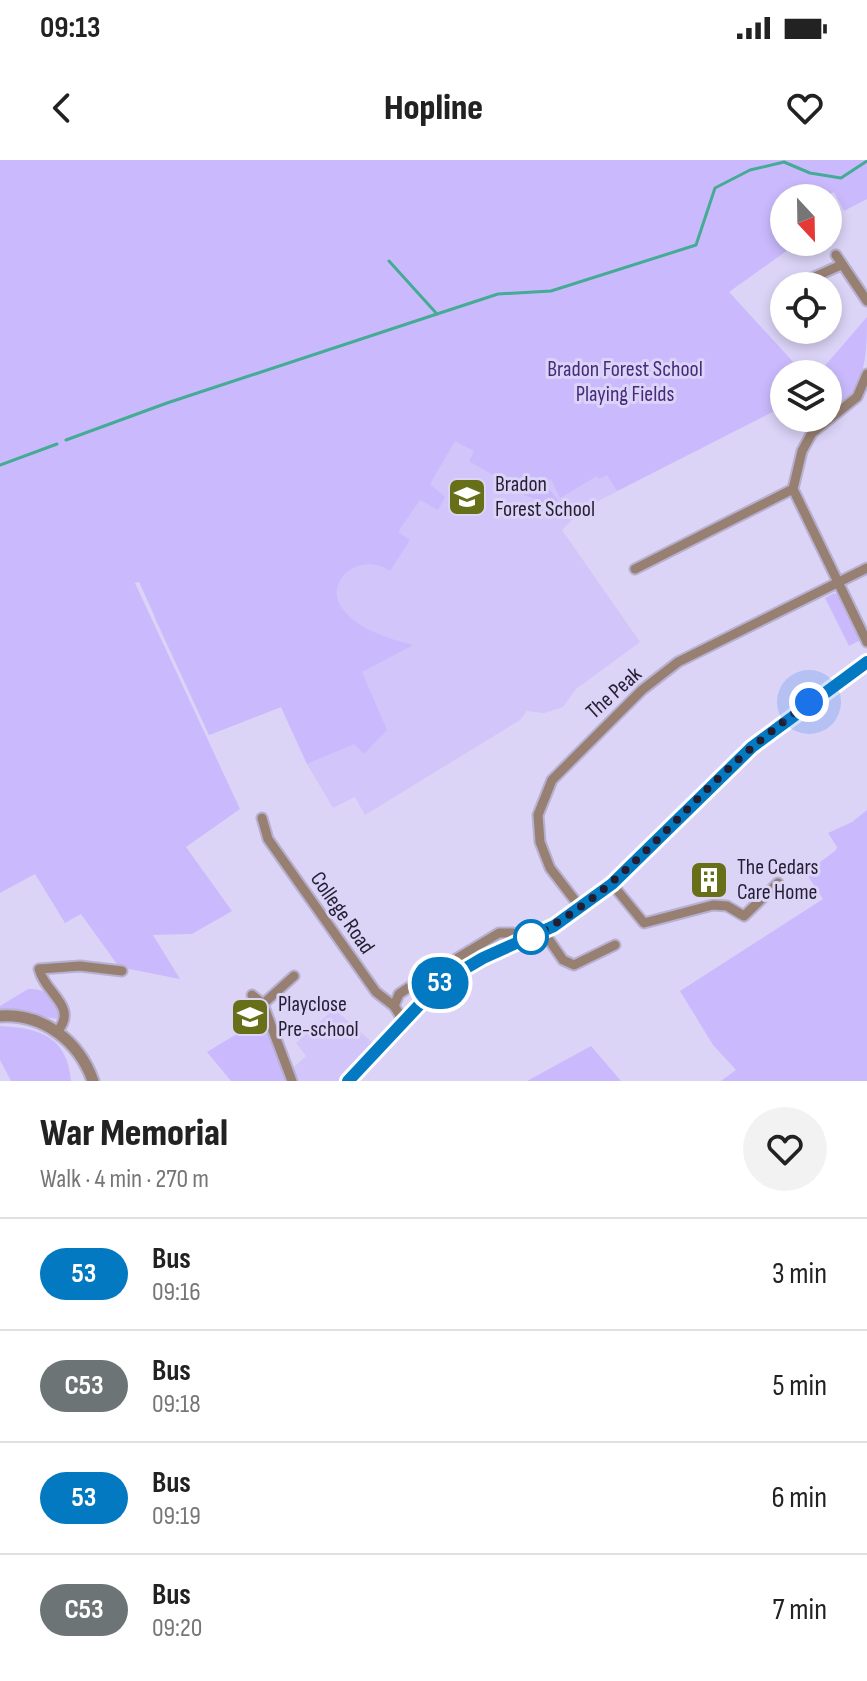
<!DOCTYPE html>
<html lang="en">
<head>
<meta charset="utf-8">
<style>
	body { margin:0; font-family:"Sofia Sans Condensed",sans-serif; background:#f2f2f2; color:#222; height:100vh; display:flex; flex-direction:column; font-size:30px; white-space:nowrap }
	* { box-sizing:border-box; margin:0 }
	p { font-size:26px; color:#767676 }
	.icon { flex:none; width:44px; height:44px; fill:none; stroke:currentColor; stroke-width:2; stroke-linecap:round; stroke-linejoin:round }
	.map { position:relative; height:921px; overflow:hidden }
	.sheet { display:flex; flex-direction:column; background:#fff; flex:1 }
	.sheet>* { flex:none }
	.badge { padding:0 16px; border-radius:26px; font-size:28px; line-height:52px }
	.needle { width:52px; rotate:158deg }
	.buttons { position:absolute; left:770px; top:24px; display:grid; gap:16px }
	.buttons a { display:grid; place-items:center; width:72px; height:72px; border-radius:50%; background:#fff; box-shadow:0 4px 12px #0003; font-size:40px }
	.you { position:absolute; width:40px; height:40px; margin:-20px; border:6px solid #fff; border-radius:50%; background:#1a73e8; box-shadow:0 0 0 12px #1a73e833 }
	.map>.badge { position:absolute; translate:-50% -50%; box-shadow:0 0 0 4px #fff }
	.round { display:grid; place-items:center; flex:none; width:84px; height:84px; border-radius:42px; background:#f2f2f2 }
	.head { display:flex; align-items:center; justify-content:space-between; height:136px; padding:0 40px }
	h1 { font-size:38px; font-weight:800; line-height:60px }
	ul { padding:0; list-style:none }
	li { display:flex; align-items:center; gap:24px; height:112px; padding:0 40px; border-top:2px solid #e0e0e0 }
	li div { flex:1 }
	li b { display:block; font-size:30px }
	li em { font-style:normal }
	li .badge { min-width:88px; font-weight:700; text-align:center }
	.status { display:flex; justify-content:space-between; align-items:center; height:56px; padding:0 40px; background:#fff; direction:ltr }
	.status svg { height:22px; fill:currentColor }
	header { display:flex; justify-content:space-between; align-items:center; height:104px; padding:0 40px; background:#fff; font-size:36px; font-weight:800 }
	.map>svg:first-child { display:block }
	.built { fill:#d1c5f9 }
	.green { fill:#cabafd }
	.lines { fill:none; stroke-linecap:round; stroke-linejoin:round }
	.stream { stroke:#44ab94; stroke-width:3 }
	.minor-casing { stroke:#b7b0d0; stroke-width:13 }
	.tertiary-casing { stroke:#b7b0d0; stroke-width:15 }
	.minor { stroke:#978071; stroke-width:9 }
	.tertiary { stroke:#978071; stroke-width:11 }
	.line-casing { stroke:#fff; stroke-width:18 }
	.line { stroke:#0279c1; stroke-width:12 }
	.walk { stroke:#241e33; stroke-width:8; stroke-dasharray:0 14.4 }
	.stop-dot { fill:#fff; stroke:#0279c1; stroke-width:4 }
	.labels { text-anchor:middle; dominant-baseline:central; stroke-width:6; stroke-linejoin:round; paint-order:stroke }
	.park-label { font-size:22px; fill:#472a7c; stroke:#dcd4f7 }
	.poi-label { font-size:22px; fill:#241e33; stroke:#dcd4f7; text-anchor:start }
	.street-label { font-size:22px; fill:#241e33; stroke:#dcd4f7 }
</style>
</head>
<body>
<div class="status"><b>09:13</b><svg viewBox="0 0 49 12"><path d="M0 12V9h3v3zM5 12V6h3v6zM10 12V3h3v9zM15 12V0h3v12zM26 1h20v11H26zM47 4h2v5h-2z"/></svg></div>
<header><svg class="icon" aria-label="back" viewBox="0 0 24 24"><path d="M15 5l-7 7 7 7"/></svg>Hopline<svg class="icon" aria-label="heart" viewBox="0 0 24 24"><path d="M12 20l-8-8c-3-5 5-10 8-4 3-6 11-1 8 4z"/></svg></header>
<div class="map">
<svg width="867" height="921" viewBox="0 0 867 921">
	<rect width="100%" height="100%" fill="#dcd4f7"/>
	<g class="built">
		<polygon points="729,132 804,214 784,214 784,243 778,249 602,339 579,353 562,370 640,482 576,529 563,547 544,553 527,551 520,560 365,655 355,637 333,648 307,604 281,547 209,575 154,457 382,314"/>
		<polygon points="334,849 373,883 341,921 299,921 290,911 306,896 296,883"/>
	</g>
	<g class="green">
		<path d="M0,0H867V39L844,51L834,32L824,38H784V82H799L729,132L804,214H784V243L778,249L617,331L607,315L599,319L597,316L560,338L551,319L545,324L558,340L551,349L538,340L507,329L503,326L505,322L469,301L474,291L455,281L430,324L445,337L438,350L420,340L398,372L410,380L390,411C359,390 323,422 342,448C356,469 390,479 413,485L362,512L387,570L364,594L354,584L307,604L281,547L209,575L139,422L135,423L240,649L186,687L232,751L192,774L153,775L180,819L119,807L81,754L65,763L35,714L0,733Z"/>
		<path d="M867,157C867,186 867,225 842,243L828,228V214H817L814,208L816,205L822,209Z"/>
		<polygon points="834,433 839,436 861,480 849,486 825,438"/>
		<polygon points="867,650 867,921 721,921 736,910 713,885 680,831 823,739 806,713 836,690 837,687 828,673 852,662"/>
		<path d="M28,829C46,828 54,837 60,854L58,859L0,851V846Z"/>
		<polygon points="263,858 286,921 231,921 207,892"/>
		<path d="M0,866C41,868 67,877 71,921H11L0,900Z"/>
		<polygon points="591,886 621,921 527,921"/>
	</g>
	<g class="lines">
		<g class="stream">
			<polyline points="437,154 498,134 551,131 696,85 715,28 750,10 784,2 810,13 841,18 867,1"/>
			<polyline points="66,280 167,243 437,154 389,101"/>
			<polyline points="0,305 57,284"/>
		</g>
		<defs>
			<g id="minor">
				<polyline points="836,95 867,141"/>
				<polyline points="803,126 810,119 841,105"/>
				<polyline points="867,214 857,237 812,273 802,291 793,329 867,482"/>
				<polyline points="635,409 793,329"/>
				<polyline points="262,658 268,679 376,832 394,846 403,860"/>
				<polyline points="612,724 644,763 713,745 727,746 744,756 778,723"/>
				<polyline points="580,747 550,708 540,682 538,655 552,620 642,530 678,502 867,408"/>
				<polyline points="543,771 563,800 574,805 615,785"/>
				<polyline points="252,835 263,844 294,816"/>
				<polyline points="263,844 292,921"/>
				<polyline points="394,846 399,834 411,826 499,773 513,773 519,782"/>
				<path d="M57,872C79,846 45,834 39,809L80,806L122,811"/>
			</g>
			<g id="tertiary">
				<path d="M0,856C43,853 79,881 93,921"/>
				<polyline points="348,921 439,824 483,798 554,766 612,724 752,587 867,502"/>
			</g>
		</defs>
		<use href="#minor" class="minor-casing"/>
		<use href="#tertiary" class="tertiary-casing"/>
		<use href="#minor" class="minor"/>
		<use href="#tertiary" class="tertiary"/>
	</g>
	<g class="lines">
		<defs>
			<polyline id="line" points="348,921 439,824 483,798 554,766 612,724 752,587 867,502"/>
		</defs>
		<use href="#line" class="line-casing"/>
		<use href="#line" class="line"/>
		<path class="walk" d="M531,777L525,780C606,742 661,673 725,612C751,587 780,564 809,542"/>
	</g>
	<defs>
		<symbol id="school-square" viewBox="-11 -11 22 22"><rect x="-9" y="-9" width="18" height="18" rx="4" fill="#677018" stroke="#dcd4f7"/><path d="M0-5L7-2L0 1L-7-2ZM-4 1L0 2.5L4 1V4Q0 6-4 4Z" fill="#fff"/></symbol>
		<symbol id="building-square" viewBox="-11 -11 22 22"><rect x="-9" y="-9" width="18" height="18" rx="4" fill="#677018" stroke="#dcd4f7"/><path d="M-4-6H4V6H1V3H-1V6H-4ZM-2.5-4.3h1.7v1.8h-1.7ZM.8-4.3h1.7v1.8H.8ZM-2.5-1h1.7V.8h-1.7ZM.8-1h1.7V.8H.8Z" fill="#fff"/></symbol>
	</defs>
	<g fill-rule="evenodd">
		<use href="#school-square" x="445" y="315" width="44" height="44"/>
		<use href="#building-square" x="687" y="698" width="44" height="44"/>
		<use href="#school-square" x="228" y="835" width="44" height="44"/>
	</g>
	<circle class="stop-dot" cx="531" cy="777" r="16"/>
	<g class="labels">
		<g class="park-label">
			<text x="625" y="209">Bradon Forest School<tspan x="625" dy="25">Playing Fields</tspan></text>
		</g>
		<g class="poi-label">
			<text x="495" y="324">Bradon<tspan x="495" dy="25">Forest School</tspan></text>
			<text x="737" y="707">The Cedars<tspan x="737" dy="25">Care Home</tspan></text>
			<text x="278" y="844">Playclose<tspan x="278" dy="25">Pre-school</tspan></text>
		</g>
		<g class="street-label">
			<text transform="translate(614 533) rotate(-42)">The Peak</text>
			<text transform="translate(342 753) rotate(55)">College Road</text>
		</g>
	</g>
</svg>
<div class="buttons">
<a><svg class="needle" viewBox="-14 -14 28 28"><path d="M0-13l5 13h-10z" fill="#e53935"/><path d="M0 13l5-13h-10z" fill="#767676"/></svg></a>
<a><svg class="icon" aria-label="locate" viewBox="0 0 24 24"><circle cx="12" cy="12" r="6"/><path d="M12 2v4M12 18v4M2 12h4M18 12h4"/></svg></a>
<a><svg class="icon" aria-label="layers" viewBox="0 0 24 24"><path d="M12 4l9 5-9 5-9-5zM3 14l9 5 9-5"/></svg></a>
</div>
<div class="you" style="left:809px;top:542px"></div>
<b class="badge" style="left:440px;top:823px;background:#0279c1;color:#fff">53</b>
</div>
<section class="sheet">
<div class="head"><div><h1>War Memorial</h1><p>Walk · 4 min · 270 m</p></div><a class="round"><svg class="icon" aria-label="heart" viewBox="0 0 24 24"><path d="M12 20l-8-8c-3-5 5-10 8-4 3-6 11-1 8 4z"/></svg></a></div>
<ul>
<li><span class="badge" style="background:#0279c1;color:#fff">53</span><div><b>Bus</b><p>09:16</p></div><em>3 min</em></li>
<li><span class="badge" style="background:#6c7476;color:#fff">C53</span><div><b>Bus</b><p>09:18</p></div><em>5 min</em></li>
<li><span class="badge" style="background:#0279c1;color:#fff">53</span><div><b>Bus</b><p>09:19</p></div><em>6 min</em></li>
<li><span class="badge" style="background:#6c7476;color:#fff">C53</span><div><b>Bus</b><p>09:20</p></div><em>7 min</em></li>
</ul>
</section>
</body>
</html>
